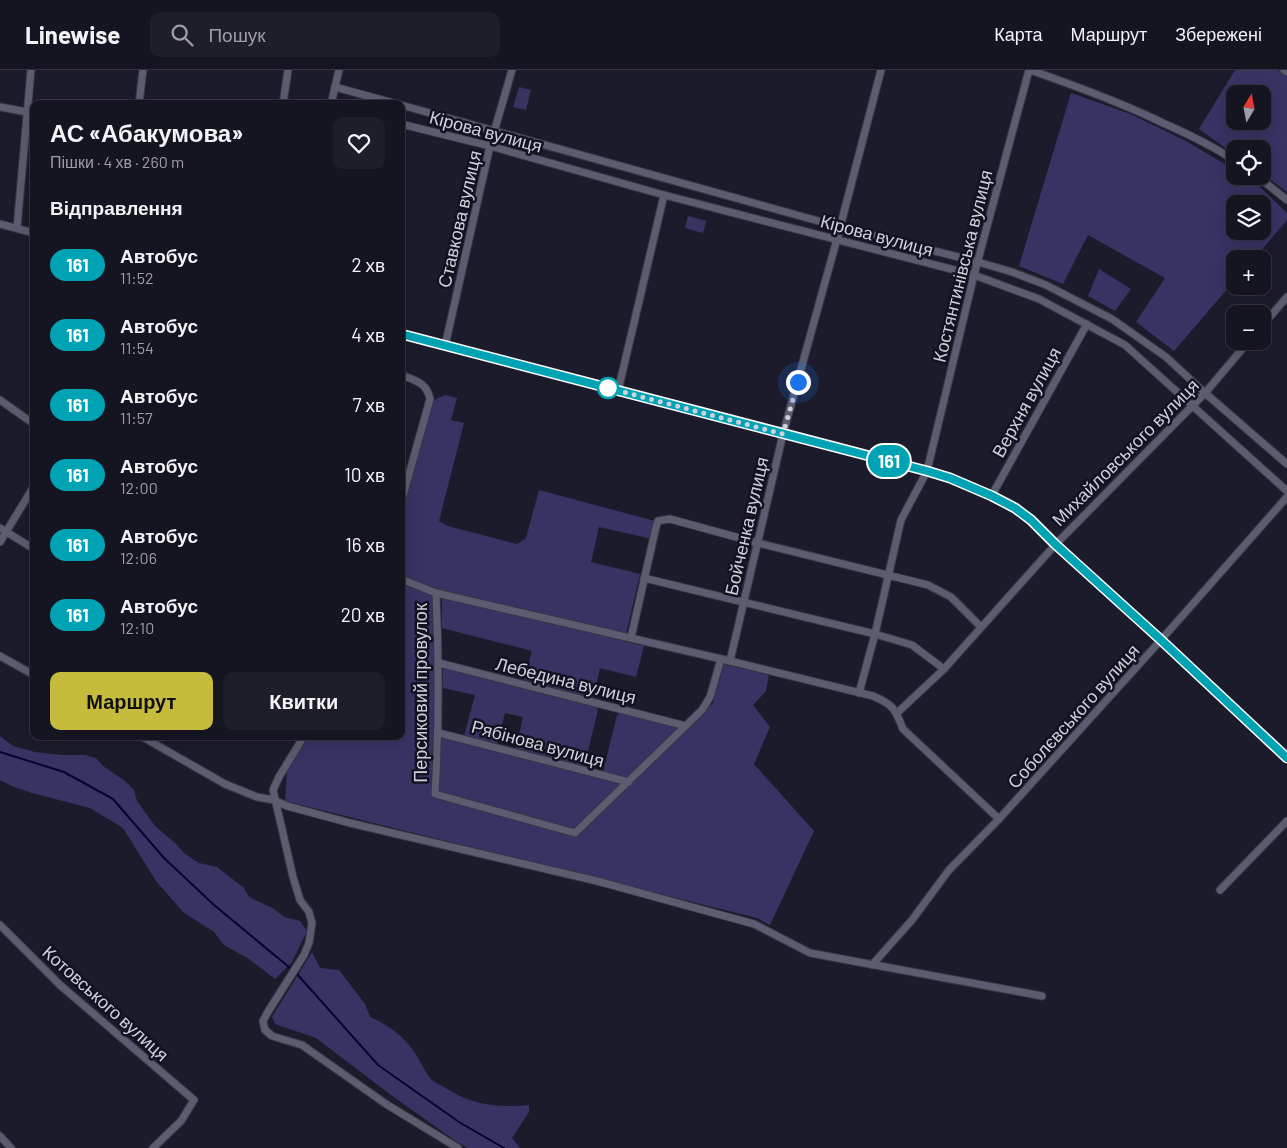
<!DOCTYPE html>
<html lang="uk">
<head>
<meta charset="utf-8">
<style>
	body { margin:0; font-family:Barlow,sans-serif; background:#1e1d2a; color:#f1f3f6; height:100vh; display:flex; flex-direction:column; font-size:19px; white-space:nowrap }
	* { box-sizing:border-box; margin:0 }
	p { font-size:16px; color:#9d9ea5 }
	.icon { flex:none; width:28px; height:28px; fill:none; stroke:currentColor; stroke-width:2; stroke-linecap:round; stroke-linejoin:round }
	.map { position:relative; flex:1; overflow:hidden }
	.side { position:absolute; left:30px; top:30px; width:375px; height:640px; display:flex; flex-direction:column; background:#151421; border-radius:10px; box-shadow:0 5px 20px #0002,0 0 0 1px #34333f }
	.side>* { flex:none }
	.badge { padding:0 10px; border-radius:16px; font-size:18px; line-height:32px }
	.needle { width:32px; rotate:10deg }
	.fabs { position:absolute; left:1226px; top:15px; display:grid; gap:10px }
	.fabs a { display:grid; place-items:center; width:45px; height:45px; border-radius:10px; background:#151421; box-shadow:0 5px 20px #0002,0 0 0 1px #34333f; font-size:25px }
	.you { position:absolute; width:25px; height:25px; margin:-12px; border:4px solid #fff; border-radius:50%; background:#1a73e8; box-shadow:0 0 0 8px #1a73e833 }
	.map>.badge { position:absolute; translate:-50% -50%; box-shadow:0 0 0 2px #fff }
	h2 { padding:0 20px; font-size:19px; line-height:45px }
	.round { display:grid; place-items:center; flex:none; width:52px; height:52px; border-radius:10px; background:#1e1d2a }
	.head { display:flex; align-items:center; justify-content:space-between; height:85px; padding:0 20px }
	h1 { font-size:24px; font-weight:700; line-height:38px }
	.primary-button { display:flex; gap:10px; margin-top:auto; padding:10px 20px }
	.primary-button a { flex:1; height:58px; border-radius:10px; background:#c5bc3d; color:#111; font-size:20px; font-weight:700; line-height:58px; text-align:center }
	.primary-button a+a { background:#1e1d2a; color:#f1f3f6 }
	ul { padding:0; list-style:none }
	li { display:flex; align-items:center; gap:15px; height:70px; padding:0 20px }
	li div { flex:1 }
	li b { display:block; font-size:19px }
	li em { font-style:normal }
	li .badge { min-width:55px; font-weight:700; text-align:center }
	header { display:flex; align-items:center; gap:30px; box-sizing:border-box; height:70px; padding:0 25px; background:#151421; border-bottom:1px solid #34333f }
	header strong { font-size:24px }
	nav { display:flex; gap:28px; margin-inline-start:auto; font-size:18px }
	.search { width:350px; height:45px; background:#1e1d2a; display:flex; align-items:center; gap:12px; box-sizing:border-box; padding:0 18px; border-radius:10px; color:#9d9ea5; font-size:19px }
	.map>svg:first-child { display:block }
	.green { fill:#373363; fill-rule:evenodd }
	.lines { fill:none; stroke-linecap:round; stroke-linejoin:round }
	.stream { stroke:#0c0030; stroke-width:2 }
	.minor-casing { stroke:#373644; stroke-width:9 }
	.minor { stroke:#5c5c70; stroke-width:7 }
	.line-casing { stroke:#fff; stroke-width:11 }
	.line { stroke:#00a3b4; stroke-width:8 }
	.walk { stroke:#d0d0dc; stroke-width:5; stroke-dasharray:0 9 }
	.stop-dot { fill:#fff; stroke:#00a3b4; stroke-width:2.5 }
	.labels { text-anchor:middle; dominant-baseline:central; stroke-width:5; stroke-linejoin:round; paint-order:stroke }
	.street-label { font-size:18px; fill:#d0d0dc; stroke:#131222 }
</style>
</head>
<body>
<header>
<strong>Linewise</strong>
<div class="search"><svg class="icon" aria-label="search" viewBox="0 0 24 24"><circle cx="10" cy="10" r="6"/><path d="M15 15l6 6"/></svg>Пошук</div>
<nav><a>Карта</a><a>Маршрут</a><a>Збережені</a></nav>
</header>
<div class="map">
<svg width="1287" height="1078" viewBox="0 0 1287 1078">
	<rect width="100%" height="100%" fill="#1c1b2c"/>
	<g class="green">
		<path d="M1235,0H1278L1287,7V122L1263,104L1262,79H1235V85L1199,59ZM1235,24H1262V51H1235Z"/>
		<polygon points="519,17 531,20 526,40 513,37"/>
		<path d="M1071,23L1128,43L1184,70L1235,100V106H1246L1253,110L1287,143V150L1254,189H1235V210L1174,281L1136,252L1165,208L1088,165L1063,214L1019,196ZM1235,134H1262V161H1235Z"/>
		<polygon points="688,146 706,151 703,163 685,158"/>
		<polygon points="1099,199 1131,219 1115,241 1088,226"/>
		<polygon points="445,325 457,328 451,350 464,353 439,451 448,456 517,474 526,468 539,420 655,451 650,468 648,468 599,457 591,492 640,504 626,564 439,521 401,507 401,446 432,331"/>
		<polygon points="401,514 432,525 436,593 431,726 575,766 713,633 724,594 769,605 766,621 753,635 770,657 754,694 814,761 770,855 757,848 285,731 287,702 308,666 401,666"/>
		<polygon points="447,527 644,576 636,607 600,598 593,628 524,610 532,581 442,558 442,529"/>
		<polygon points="443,596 596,636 598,640 584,697 516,679 523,647 505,643 497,674 464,666 475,625 443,618"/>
		<polygon points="621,642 681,658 630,709 603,702 617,645"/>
		<polygon points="0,666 13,676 35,682 62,685 85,685 96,688 103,696 125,711 134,720 137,731 155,756 175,773 185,784 199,793 217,797 244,818 249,827 274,839 284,847 300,851 307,861 292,892 275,909 249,889 224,875 214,862 183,842 156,811 123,758 90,738 32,723 14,717 0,710"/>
		<polygon points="441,666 625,713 576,760 437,722"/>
		<path d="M312,882L320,898L339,900L365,934L370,947C389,955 406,968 417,986C421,993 425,1002 431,1009C434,1012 440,1015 444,1017C472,1035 496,1038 529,1035V1042L512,1068L520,1078H468L457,1072L391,1025L316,968L275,954L272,947Z"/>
	</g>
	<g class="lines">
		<g class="stream">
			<polyline points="0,682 64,702 113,729 164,788 214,835 290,898"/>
			<polyline points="297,904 378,995 459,1052 504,1078"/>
		</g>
		<defs>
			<g id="minor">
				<path d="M1030,0C1076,16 1120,32 1163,53C1188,64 1212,75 1235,91"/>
				<polyline points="1284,0 1287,2"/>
				<polyline points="335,17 397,34"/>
				<polyline points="139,34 143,0"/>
				<polyline points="283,34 288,0"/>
				<polyline points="331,34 339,0"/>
				<polyline points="401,35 840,157 978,192 1012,202 1046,215 1112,249 1166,287 1205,323 1287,394"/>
				<polyline points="0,37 27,42"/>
				<polyline points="401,54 490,76 664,125 974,205 1039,229 1125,275 1287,421"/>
				<polyline points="1257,106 1287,130"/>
				<polyline points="0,154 34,163"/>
				<polyline points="17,158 31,0"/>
				<polyline points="1262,256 1287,227"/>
				<polyline points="401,265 927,401 950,408 992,425 1015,438 1031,450 1055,475 1161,570 1287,688"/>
				<polyline points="445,276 490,76 512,0"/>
				<path d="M401,305C415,310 427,313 430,329L401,433"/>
				<polyline points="618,321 664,125"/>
				<polyline points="0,330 34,354"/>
				<polyline points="992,425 1087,254"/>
				<polyline points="0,458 34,479"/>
				<polyline points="0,472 34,416"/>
				<polyline points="644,508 875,564 912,575 944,599"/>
				<polyline points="401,509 436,523 730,591 783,364 837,169 881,0"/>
				<path d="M436,523C439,590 439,657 435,724L575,763L702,640L710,627L721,589"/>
				<polyline points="631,568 656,457 658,451 670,449 758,473 928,515 951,527 981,557"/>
				<polyline points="0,586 34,605"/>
				<path d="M730,591L873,626C894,635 895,639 903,659L999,749"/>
				<polyline points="439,593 686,656"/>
				<polyline points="859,623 875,564 901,450 927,401 974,205 1029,0"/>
				<polyline points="897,643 944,599 1055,475 1205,323 1249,271"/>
				<polyline points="439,663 629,712"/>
				<polyline points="141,666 225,714 257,727 274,730 287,736 350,753 597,811 754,854 810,883 1042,926"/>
				<polyline points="304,666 279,707 273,720 293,807 300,830 309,842 312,853 309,873 304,885 269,940 263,951 265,960 272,966 302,975 386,1034 458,1078"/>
				<polyline points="1220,820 1287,751"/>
				<polyline points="0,855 60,915 194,1030 181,1051 153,1078"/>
				<polyline points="872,895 912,850 949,800 999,749 1161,570 1287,427"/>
				<polyline points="0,1066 11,1078"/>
			</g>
		</defs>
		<use href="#minor" class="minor-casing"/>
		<use href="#minor" class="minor"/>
	</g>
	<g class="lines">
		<defs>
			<polyline id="line" points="401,264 927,401 950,408 992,426 1015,438 1031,450 1055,474 1161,570 1287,688"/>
		</defs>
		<use href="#line" class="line-casing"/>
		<use href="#line" class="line"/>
		<polyline class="walk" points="608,318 783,364 798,312"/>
	</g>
	<circle class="stop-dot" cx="608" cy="318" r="10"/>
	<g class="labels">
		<g class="street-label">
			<text transform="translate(486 61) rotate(15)">Кірова вулиця</text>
			<text transform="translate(459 149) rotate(-77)">Ставкова вулиця</text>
			<text transform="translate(877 165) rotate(15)">Кірова вулиця</text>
			<text transform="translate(962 196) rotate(-76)">Костянтинівська вулиця</text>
			<text transform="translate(1026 332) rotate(-61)">Верхня вулиця</text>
			<text transform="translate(1125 382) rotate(-45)">Михайловського вулиця</text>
			<text transform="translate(746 456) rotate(-77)">Бойченка вулиця</text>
			<text transform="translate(566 610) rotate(14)">Лебедина вулиця</text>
			<text transform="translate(420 623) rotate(-90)">Персиковий провулок</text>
			<text transform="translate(1073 646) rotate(-48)">Соболєвського вулиця</text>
			<text transform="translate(538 673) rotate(15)">Рябінова вулиця</text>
			<text transform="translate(106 933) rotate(42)">Котовського вулиця</text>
		</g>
	</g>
</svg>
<div class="fabs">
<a><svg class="needle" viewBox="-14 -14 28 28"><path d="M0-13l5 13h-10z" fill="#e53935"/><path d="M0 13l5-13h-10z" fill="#9d9ea5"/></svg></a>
<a><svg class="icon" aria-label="locate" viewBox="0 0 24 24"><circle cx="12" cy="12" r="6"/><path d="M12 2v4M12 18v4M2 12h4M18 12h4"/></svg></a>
<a><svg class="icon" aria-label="layers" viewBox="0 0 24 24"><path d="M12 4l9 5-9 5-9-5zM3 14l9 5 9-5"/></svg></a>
<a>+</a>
<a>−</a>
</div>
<div class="you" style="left:798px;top:312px"></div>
<b class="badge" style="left:889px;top:391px;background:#00a3b4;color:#fff">161</b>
<section class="side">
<div class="head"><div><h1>АС «Абакумова»</h1><p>Пішки · 4 хв · 260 m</p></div><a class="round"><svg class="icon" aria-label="heart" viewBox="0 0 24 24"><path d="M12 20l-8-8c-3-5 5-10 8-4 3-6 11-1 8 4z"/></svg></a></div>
<h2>Відправлення</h2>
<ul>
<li><span class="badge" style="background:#00a3b4;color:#fff">161</span><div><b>Автобус</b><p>11:52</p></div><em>2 хв</em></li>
<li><span class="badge" style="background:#00a3b4;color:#fff">161</span><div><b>Автобус</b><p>11:54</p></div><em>4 хв</em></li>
<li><span class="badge" style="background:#00a3b4;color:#fff">161</span><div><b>Автобус</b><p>11:57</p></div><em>7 хв</em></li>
<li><span class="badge" style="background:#00a3b4;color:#fff">161</span><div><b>Автобус</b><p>12:00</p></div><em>10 хв</em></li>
<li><span class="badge" style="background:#00a3b4;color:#fff">161</span><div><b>Автобус</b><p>12:06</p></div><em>16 хв</em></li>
<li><span class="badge" style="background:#00a3b4;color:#fff">161</span><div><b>Автобус</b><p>12:10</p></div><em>20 хв</em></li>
</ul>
<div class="primary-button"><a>Маршрут</a><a>Квитки</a></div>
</section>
</div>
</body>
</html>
